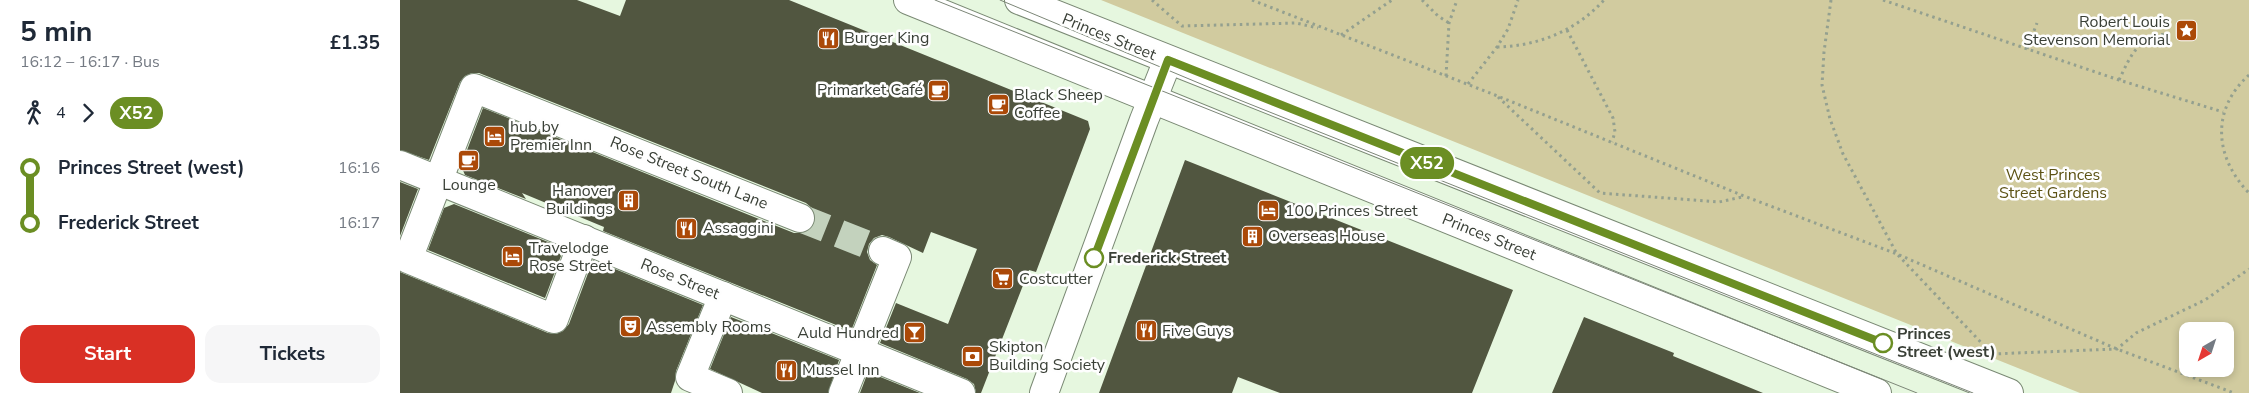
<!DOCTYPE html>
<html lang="en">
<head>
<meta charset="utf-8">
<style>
	body { margin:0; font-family:"Nunito Sans",sans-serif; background:#f6f6f7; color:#1f2937; height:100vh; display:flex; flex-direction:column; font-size:19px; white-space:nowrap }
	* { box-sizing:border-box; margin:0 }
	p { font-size:16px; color:#747a83 }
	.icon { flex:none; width:28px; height:28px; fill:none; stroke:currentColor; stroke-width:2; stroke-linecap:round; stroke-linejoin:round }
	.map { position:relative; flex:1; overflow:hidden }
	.sheet { display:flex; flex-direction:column; background:#fff; width:400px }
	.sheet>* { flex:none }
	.badge { padding:0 10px; border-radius:16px; font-size:18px; line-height:32px }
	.needle { width:32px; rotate:219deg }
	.buttons { position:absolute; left:1779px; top:322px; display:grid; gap:10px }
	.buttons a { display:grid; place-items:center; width:55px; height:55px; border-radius:10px; background:#fff; box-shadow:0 2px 8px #0003; font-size:25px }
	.map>.badge { position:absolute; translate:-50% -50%; box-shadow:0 0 0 2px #fff }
	.legs { display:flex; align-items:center; gap:8px; height:55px; padding:0 20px; font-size:16px }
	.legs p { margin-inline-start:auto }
	.summary { display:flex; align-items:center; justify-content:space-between; height:85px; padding:0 20px }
	h1 { font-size:28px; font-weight:700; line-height:38px }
	.action { display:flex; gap:10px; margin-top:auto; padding:10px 20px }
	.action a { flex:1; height:58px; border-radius:15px; background:#d93025; color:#fff; font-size:20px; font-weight:700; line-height:58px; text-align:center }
	.action a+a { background:#f6f6f7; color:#1f2937 }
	ul { padding:0 20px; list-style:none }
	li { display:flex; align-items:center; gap:18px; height:55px; font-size:19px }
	li i { display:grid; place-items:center; width:8px; height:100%; margin:0 6px; background:currentColor }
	li i::after { content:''; width:12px; height:12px; margin:-6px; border:4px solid; border-radius:50%; background:#fff }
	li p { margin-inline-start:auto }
	li:first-child i { background:linear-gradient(#0000 50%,currentColor 0) }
	li:last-child i { background:linear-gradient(currentColor 50%,#0000 0) }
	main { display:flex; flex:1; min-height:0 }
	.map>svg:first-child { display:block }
	.green { fill:#d1cb9f; fill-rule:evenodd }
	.building { fill:#515640 }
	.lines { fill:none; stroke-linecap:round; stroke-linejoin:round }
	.minor-tunnel { stroke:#c3d2bd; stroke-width:28; stroke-dasharray:28 14; stroke-linecap:butt }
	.minor-casing { stroke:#7a8974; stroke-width:30 }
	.path { stroke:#94a08f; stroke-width:3; stroke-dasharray:2.5 4; stroke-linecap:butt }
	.minor { stroke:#fff; stroke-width:28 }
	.tram { stroke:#7c8677; stroke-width:1 }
	.line-1-casing { stroke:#fff; stroke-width:11 }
	.line-1 { stroke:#6b8e23; stroke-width:8 }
	.stop-1-dot { fill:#fff; stroke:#6b8e23; stroke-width:2.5 }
	.labels { text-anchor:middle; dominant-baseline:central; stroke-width:5; stroke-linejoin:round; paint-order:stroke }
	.poi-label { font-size:16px; fill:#393f36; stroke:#fefefe; text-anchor:start }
	.street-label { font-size:16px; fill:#393f36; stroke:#fefefe }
	.park-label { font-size:16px; fill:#5c5214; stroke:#fefefe }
	.stop-label { font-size:16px; font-weight:bold; fill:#393f36; stroke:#fefefe; text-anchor:start }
</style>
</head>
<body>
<main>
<section class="sheet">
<div class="summary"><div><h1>5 min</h1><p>16:12 – 16:17 · Bus</p></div><b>£1.35</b></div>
<div class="legs"><svg class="icon" aria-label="walk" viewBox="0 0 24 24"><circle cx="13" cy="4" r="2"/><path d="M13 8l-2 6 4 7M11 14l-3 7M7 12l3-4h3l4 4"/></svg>4<svg class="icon" aria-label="forward" viewBox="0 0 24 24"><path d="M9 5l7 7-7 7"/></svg><b class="badge" style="background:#6b8e23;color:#fff">X52</b></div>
<ul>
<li><i style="color:#6b8e23"></i><b>Princes Street (west)</b><p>16:16</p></li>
<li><i style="color:#6b8e23"></i><b>Frederick Street</b><p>16:17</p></li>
</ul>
<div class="action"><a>Start</a><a>Tickets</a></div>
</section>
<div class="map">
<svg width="1849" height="393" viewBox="0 0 1849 393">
	<rect width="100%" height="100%" fill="#e6f7df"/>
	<path class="green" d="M701,0H1849V393H1680ZM1788,331H1825V369H1788Z"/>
	<g class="building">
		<polygon points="0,0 177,0 220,16 226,0 389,0 688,121 690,129 636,272 629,270 581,393 576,393 574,384 567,379 480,343 496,303 548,324 577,249 531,232 523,253 489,237 482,235 474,238 469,244 467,252 470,260 477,265 451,331 203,231 204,227 122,193 126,199 65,175 61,166 83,108 394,233 402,233 409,231 415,223 415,216 413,209 406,203 79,73 72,73 65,76 60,82 29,160 0,150"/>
		<polygon points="785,160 1113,290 1072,393 880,393 838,377 832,393 699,393"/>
		<polygon points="0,182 18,189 0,236"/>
		<polygon points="54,204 153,244 161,256 145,298 28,250 44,208"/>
		<polygon points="193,260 303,305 276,371 275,381 271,393 0,393 0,272 148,333 156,334 163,331 169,324"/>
		<polygon points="331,317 439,360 428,393 362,393 310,369"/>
		<polygon points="1184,317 1274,353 1273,356 1363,393 1152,393"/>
		<polygon points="468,372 520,393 460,393"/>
	</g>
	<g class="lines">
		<polyline class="minor-tunnel" points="400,218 483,251"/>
		<defs>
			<g id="minor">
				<polyline points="508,0 1477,393"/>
				<polyline points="619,0 1609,393"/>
				<polyline points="0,165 561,393"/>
				<polyline points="184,239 154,319 8,259 74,88 400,218"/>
				<polyline points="323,296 290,377 328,393"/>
				<polyline points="443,393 497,257 483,251"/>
				<polyline points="644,393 744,120 768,60"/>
			</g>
		</defs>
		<use href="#minor" class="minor-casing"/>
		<g class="path">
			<polyline points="752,0 782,26 896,23 918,28"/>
			<polyline points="852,0 1095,95 1344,196 1497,254 1717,349 1834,393"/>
			<polyline points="1022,0 1038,16 1049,23"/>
			<polyline points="1431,0 1424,52 1422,85 1430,119 1443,154 1497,254 1592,354 1717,349 1736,333 1805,300 1849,269"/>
			<polyline points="1483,0 1719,80 1823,112"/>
			<polyline points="1167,30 1213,118 1215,132 1212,142"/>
			<polyline points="941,35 992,0"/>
			<path d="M1097,47C1138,46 1176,31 1204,0"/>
			<polyline points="1627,49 1637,23"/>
			<path d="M1849,75C1810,110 1815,158 1849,193"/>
			<polyline points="1046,76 1049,23 1057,0"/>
			<path d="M1719,80C1731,55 1737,39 1765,34"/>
			<polyline points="1068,84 1097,47 1108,29 1118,0"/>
			<polyline points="1098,97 1200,193 1319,202 1342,197"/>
		</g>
		<use href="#minor" class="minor"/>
		<g class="tram">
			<polyline points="535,0 1517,393"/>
			<polyline points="600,0 837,99 1573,393"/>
		</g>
	</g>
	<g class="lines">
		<defs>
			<polyline id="line-1" points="694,258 768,60 1483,343"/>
		</defs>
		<use href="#line-1" class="line-1-casing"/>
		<use href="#line-1" class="line-1"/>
	</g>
	<defs>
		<symbol id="sight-square" viewBox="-11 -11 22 22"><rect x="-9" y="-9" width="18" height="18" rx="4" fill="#ab4908" stroke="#fefefe"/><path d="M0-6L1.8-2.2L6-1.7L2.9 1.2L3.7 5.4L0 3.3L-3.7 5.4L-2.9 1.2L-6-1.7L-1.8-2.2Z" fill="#fff"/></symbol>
		<symbol id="restaurant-square" viewBox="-11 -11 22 22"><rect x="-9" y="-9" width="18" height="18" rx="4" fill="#ab4908" stroke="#fefefe"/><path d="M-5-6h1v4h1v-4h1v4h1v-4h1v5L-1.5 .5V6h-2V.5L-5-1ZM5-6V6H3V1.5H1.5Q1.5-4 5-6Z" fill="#fff"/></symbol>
		<symbol id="cafe-square" viewBox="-11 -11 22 22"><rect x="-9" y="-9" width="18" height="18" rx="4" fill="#ab4908" stroke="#fefefe"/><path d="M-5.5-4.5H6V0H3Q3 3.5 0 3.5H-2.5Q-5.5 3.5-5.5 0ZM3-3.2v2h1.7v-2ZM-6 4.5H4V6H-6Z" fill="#fff"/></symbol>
		<symbol id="hotel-square" viewBox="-11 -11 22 22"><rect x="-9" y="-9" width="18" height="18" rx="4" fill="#ab4908" stroke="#fefefe"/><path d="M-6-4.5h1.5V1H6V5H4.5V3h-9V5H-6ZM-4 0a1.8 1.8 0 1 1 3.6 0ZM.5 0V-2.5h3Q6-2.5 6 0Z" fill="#fff"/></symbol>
		<symbol id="building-square" viewBox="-11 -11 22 22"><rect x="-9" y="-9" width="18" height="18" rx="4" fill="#ab4908" stroke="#fefefe"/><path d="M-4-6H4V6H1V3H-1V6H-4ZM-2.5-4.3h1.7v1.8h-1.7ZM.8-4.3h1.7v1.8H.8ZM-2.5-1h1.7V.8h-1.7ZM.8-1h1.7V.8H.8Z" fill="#fff"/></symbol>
		<symbol id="supermarket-square" viewBox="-11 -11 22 22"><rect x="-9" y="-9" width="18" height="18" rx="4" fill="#ab4908" stroke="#fefefe"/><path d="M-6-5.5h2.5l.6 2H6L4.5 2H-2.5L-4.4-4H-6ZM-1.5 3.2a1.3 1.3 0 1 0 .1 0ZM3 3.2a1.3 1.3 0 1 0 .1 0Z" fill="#fff"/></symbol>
		<symbol id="theatre-square" viewBox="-11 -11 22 22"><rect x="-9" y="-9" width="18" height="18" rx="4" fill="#ab4908" stroke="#fefefe"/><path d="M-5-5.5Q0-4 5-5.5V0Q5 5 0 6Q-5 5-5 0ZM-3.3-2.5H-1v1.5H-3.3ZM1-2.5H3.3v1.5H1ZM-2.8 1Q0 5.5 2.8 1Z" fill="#fff"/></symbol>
		<symbol id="bar-square" viewBox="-11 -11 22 22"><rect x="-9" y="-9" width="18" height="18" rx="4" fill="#ab4908" stroke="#fefefe"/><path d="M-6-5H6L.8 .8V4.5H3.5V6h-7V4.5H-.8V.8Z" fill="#fff"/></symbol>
		<symbol id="bank-square" viewBox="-11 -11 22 22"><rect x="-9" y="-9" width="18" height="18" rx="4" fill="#ab4908" stroke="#fefefe"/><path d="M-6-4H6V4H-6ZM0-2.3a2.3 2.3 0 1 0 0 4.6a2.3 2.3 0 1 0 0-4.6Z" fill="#fff"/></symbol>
	</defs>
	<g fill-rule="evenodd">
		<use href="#sight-square" x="1774" y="18" width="25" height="25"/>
		<use href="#restaurant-square" x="416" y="26" width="25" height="25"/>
		<use href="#cafe-square" x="526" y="78" width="25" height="25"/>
		<use href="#cafe-square" x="586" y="92" width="25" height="25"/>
		<use href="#hotel-square" x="82" y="124" width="25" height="25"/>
		<use href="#cafe-square" x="56" y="148" width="25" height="25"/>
		<use href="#building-square" x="216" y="188" width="25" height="25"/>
		<use href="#hotel-square" x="856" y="198" width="25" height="25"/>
		<use href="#restaurant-square" x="274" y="216" width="25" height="25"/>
		<use href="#building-square" x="840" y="224" width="25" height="25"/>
		<use href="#hotel-square" x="100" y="244" width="25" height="25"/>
		<use href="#supermarket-square" x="590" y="266" width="25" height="25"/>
		<use href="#theatre-square" x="218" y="314" width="25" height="25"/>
		<use href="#restaurant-square" x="734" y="318" width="25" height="25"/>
		<use href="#bar-square" x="502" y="320" width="25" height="25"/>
		<use href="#bank-square" x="560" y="344" width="25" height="25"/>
		<use href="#restaurant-square" x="374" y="358" width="25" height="25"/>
	</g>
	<g class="stop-1-dot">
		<circle cx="694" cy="258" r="9"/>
		<circle cx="1483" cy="343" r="9"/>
	</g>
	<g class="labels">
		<g class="poi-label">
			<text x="1770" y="22" text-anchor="end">Robert Louis<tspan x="1770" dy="18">Stevenson Memorial</tspan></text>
			<text x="444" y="38">Burger King</text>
			<text x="523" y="90" text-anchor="end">Primarket Café</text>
			<text x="614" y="95">Black Sheep<tspan x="614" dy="18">Coffee</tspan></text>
			<text x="110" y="127">hub by<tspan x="110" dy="18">Premier Inn</tspan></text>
			<text x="69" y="185" text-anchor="middle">Lounge</text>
			<text x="213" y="191" text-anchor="end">Hanover<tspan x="213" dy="18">Buildings</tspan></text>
			<text x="885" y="211">100 Princes Street</text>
			<text x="303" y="228">Assaggini</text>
			<text x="868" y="236">Overseas House</text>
			<text x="129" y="248">Travelodge<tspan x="129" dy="18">Rose Street</tspan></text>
			<text x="619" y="279">Costcutter</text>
			<text x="246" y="327">Assembly Rooms</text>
			<text x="762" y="331">Five Guys</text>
			<text x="499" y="333" text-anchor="end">Auld Hundred</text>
			<text x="589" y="347">Skipton<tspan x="589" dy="18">Building Society</tspan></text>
			<text x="402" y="370">Mussel Inn</text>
		</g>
		<g class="street-label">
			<text transform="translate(709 37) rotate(22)">Princes Street</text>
			<text transform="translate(289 173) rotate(22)">Rose Street South Lane</text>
			<text transform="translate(1089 237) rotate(22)">Princes Street</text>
			<text transform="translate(280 279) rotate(22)">Rose Street</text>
		</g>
		<g class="park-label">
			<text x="1653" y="175">West Princes<tspan x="1653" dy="18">Street Gardens</tspan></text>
		</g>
		<g class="stop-label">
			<text x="708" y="258">Frederick Street</text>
			<text x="1497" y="334">Princes<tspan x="1497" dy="18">Street (west)</tspan></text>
		</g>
	</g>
</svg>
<div class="buttons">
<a><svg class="needle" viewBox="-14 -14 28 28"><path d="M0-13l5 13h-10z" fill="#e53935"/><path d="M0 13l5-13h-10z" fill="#747a83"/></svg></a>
</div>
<b class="badge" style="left:1027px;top:163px;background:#6b8e23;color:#fff">X52</b>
</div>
</main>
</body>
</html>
